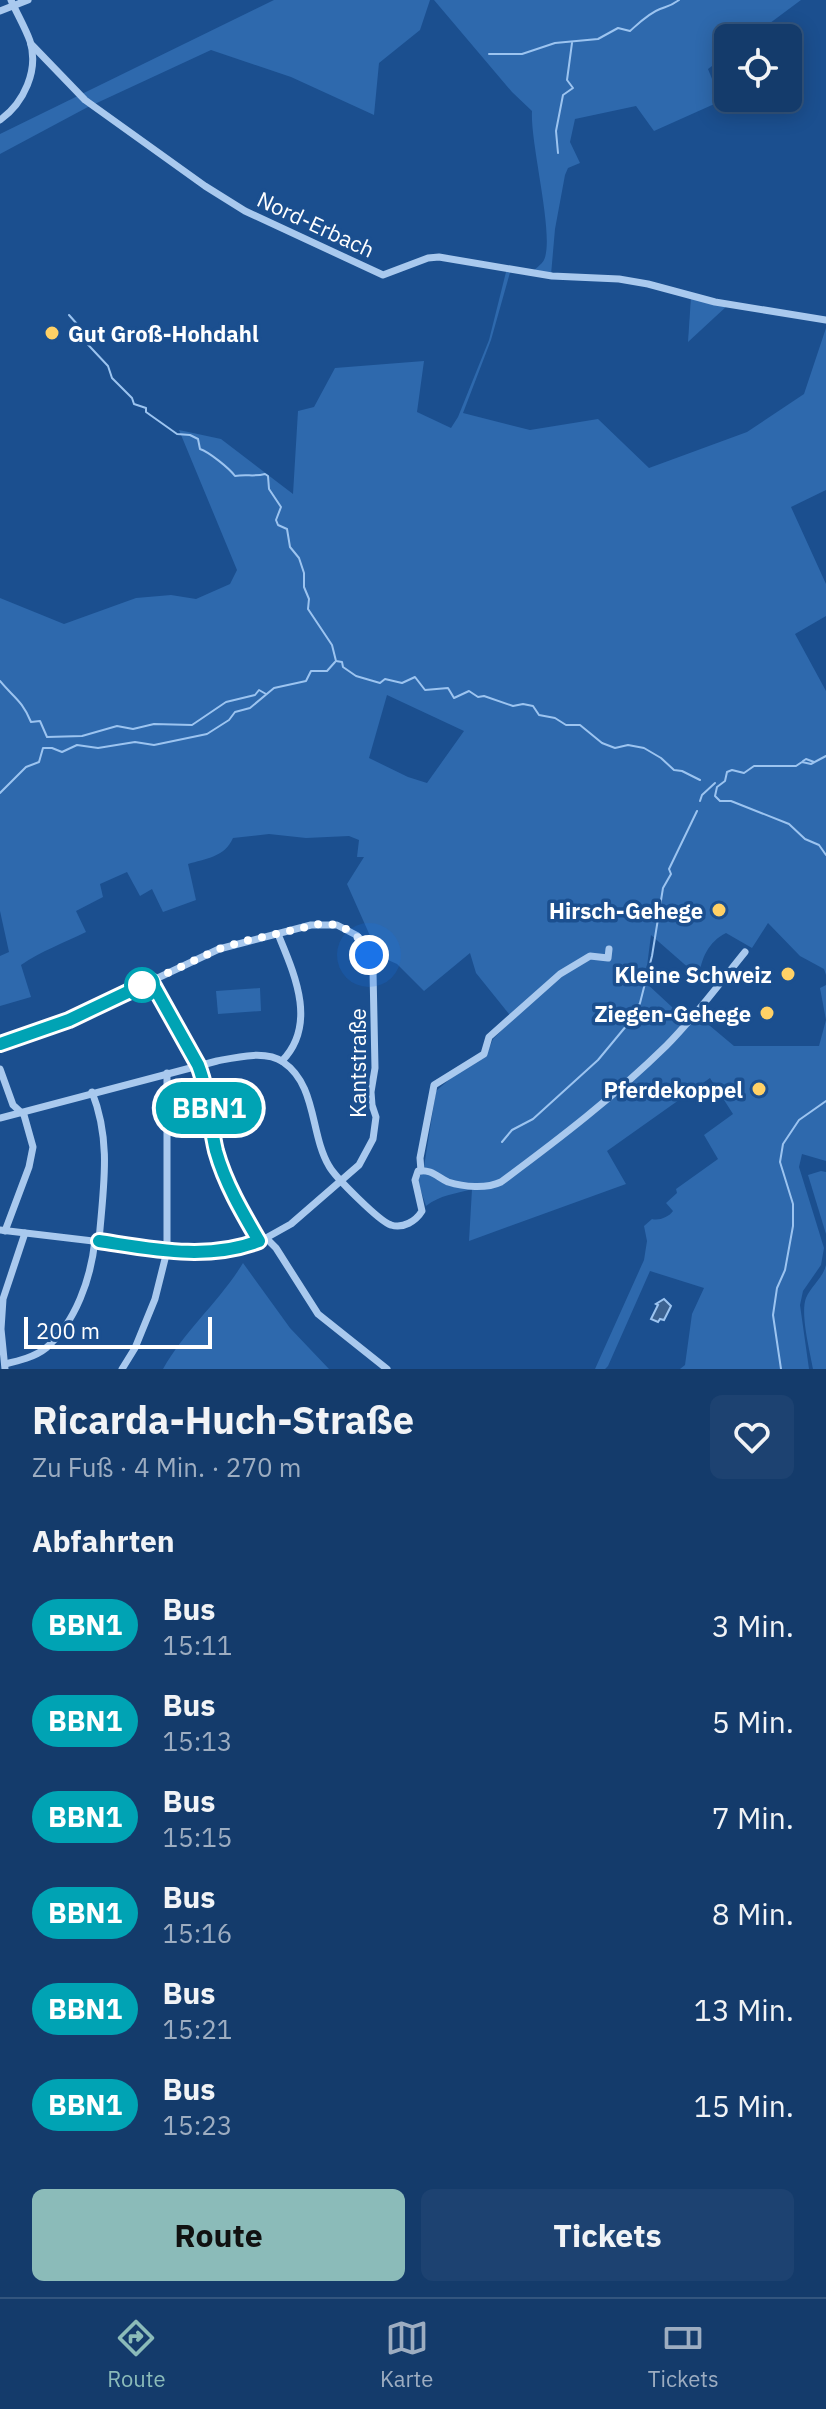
<!DOCTYPE html>
<html lang="de">
<head>
<meta charset="utf-8">
<style>
	body { margin:0; font-family:"IBM Plex Sans",sans-serif; background:#1d4271; color:#f1f3f6; height:100vh; display:flex; flex-direction:column; font-size:30px; white-space:nowrap }
	* { box-sizing:border-box; margin:0 }
	p { font-size:26px; color:#9dadc1 }
	.icon { flex:none; width:44px; height:44px; fill:none; stroke:currentColor; stroke-width:2; stroke-linecap:round; stroke-linejoin:round }
	.map { position:relative; height:1369px; overflow:hidden }
	.sheet { display:flex; flex-direction:column; background:#143b6b; flex:1 }
	.sheet>* { flex:none }
	.badge { padding:0 16px; border-radius:26px; font-size:28px; line-height:52px }
	.buttons { position:absolute; left:714px; top:24px; display:grid; gap:16px }
	.buttons a { display:grid; place-items:center; width:88px; height:88px; border-radius:12px; background:#143b6b; box-shadow:0 4px 20px #0003,0 0 0 2px #33557e; font-size:40px }
	.scale { position:absolute; left:24px; bottom:20px; width:188px; box-sizing:border-box; padding-left:8px; border:4px solid #fff; border-top:0; font-size:22px; line-height:28px; white-space:nowrap; color:#fff; -webkit-text-stroke:6px #1b4f8f; paint-order:stroke }
	.you { position:absolute; width:40px; height:40px; margin:-20px; border:6px solid #fff; border-radius:50%; background:#1a73e8; box-shadow:0 0 0 12px #1a73e833 }
	.map>.badge { position:absolute; translate:-50% -50%; box-shadow:0 0 0 4px #fff }
	h2 { padding:0 32px; font-size:30px; line-height:72px }
	.round { display:grid; place-items:center; flex:none; width:84px; height:84px; border-radius:12px; background:#1d4271 }
	.headline { display:flex; align-items:center; justify-content:space-between; height:136px; padding:0 32px }
	h1 { font-size:38px; font-weight:700; line-height:60px }
	.button { display:flex; gap:16px; margin-top:auto; padding:16px 32px }
	.button a { flex:1; height:92px; border-radius:12px; background:#8bbbb9; color:#111; font-size:32px; font-weight:700; line-height:92px; text-align:center }
	.button a+a { background:#1d4271; color:#f1f3f6 }
	ul { padding:0; list-style:none }
	li { display:flex; align-items:center; gap:24px; height:96px; padding:0 32px }
	li div { flex:1 }
	li b { display:block; font-size:30px }
	li em { font-style:normal }
	li .badge { min-width:88px; font-weight:700; text-align:center }
	.dock { display:flex; justify-content:space-around; align-items:center; height:112px; border-top:2px solid #33557e; background:#143b6b; font-size:22px; color:#9dadc1 }
	.dock a { display:grid; justify-items:center; gap:4px }
	.dock .current { color:#8bbbb9 }
	.map>svg:first-child { display:block }
	.green { fill:#2e69ad; fill-rule:evenodd }
	.water { fill:#3c6290; stroke:#9cc4f0; stroke-width:2 }
	.lines { fill:none; stroke-linecap:round; stroke-linejoin:round }
	.stream { stroke:#9cc4f0; stroke-width:2 }
	.street { stroke:#a9c9ee; stroke-width:7 }
	.line-casing { stroke:#fff; stroke-width:18 }
	.line { stroke:#00a3b4; stroke-width:12 }
	.walk { stroke:#fff; stroke-width:8; stroke-dasharray:0 14.4 }
	.poi-dot { fill:#ffd166; stroke:#1b4f8f; stroke-width:3 }
	.stop-dot { fill:#fff; stroke:#00a3b4; stroke-width:4 }
	.labels { text-anchor:middle; dominant-baseline:central; stroke-width:7; stroke-linejoin:round; paint-order:stroke }
	.street-label { font-size:22px; fill:#fff; stroke:#1b4f8f }
	.poi-label { font-size:22px; font-weight:bold; fill:#fff; stroke:#1b4f8f; text-anchor:end }
</style>
</head>
<body>
<div class="map">
<svg width="826" height="1369" viewBox="0 0 826 1369">
	<rect width="100%" height="100%" fill="#1b4f8f"/>
	<g class="green">
		<polygon points="274,0 430,0 420,30 379,63 374,115 291,77 211,50 86,108 0,154 0,134"/>
		<path d="M434,0H801L750,38H728V54L708,69L721,101L654,131L636,106L575,119L570,142L580,163L568,168L565,175L555,229L551,275L531,273C535,269 542,264 544,260C555,237 530,144 532,111L512,92Z"/>
		<path d="M507,268L511,269L491,340L463,413L530,430L598,419L649,468L747,432L804,394L826,328V490L791,507L826,584V616L795,634L826,691V975L824,969L800,956L768,923L752,948L726,933C708,942 701,959 699,977L651,935L645,982L686,1020L697,1015L734,1046H819L826,1020L820,988L826,985V1161L802,1154L799,1167L824,1248L821,1265L803,1291L800,1305L809,1369H680L685,1365L692,1314L704,1288L650,1271L608,1366L605,1369H595L644,1260L647,1241L644,1226L652,1219C659,1221 669,1217 673,1211L666,1203L677,1193L676,1189L718,1159L704,1135L733,1114L710,1078L607,1151L626,1184L469,1241L472,1189C455,1194 440,1195 426,1206L417,1179L423,1173L436,1091L451,1078L486,1056L493,1039L513,1019L476,973L470,953L424,991L397,964L379,956L347,884L364,857H357L359,840L349,836L306,838L269,834L233,838C225,857 205,859 188,864L196,900L163,912L152,889L140,896L127,872L100,884L103,897L76,911L86,932C64,943 41,951 21,965L31,997L0,1006V956L9,952L0,911V598L64,624L136,598L171,595L196,599L230,584L237,570L179,430L221,439L293,494L298,411L314,407L335,368L424,361L417,412L451,428L458,417L489,340ZM387,695L464,731L427,783L408,777L369,758Z"/>
		<polygon points="691,297 728,305 688,342"/>
		<polygon points="260,988 261,1011 218,1014 216,991"/>
		<polygon points="821,1171 826,1172 826,1234 808,1175"/>
		<path d="M243,1263L290,1328L329,1369H163C185,1330 220,1301 243,1263Z"/>
		<path d="M826,1265V1369H813C810,1351 800,1314 806,1298C811,1286 823,1278 826,1265Z"/>
	</g>
	<polygon class="water" points="664,1299 671,1306 664,1320 660,1319 658,1322 651,1319 658,1305 656,1304"/>
	<g class="lines">
		<g class="stream">
			<path d="M489,54H522L555,43L598,39L618,28L630,31C639,23 649,13 660,9C668,6 671,6 679,0"/>
			<polyline points="558,153 556,131 563,95 573,88 567,80 572,43"/>
			<path d="M69,315L77,324L78,334L108,366L112,378L132,398L134,404L146,408V412L177,434L190,435L198,439L200,449C209,452 229,468 235,476C246,474 255,477 265,474L268,476L269,489L281,507L276,520L278,525L287,529L290,547L299,558L304,573V587L309,599L308,609L332,645L336,661L342,662L343,667L356,676L380,683L385,679L402,683L415,677L425,690L448,688L454,698L469,691L478,697L484,696L513,706L523,704L533,706L539,715L555,718L566,725H580L602,743L615,748L628,745L644,748L661,758L674,770L682,771L700,780"/>
			<path d="M0,681C13,697 22,700 31,722L40,721L47,737L82,736L117,726L133,729L154,724L192,725L226,702L255,695L259,690L266,694"/>
			<polyline points="826,756 811,764 802,762 796,766 754,766 744,773 732,770 727,772 725,781 717,787 715,796 720,801 731,801 789,824 805,839 819,845 826,855"/>
			<polyline points="803,761 806,759 814,762"/>
			<polyline points="0,793 26,767 39,762 43,748 52,748 62,752 77,745 98,748 135,742 154,745 207,734 229,720 235,712 250,708 274,688 306,681 311,671 327,671 335,662"/>
			<polyline points="700,801 702,795 715,783"/>
			<polyline points="502,1142 512,1130 533,1119 598,1060 632,1019 640,1003 652,956 663,888 671,874 669,869 697,811"/>
			<polyline points="781,1369 773,1315 777,1288 785,1270 793,1226 793,1204 780,1162 783,1144 799,1120 826,1101"/>
		</g>
		<g class="street">
			<polyline points="0,11 28,0"/>
			<polyline points="31,44 85,100 205,186 245,211 383,275 428,258 439,257 552,276 619,279 648,284 715,302 826,320"/>
			<path d="M0,120C24,103 39,70 30,41C25,27 17,14 11,0"/>
			<path d="M278,934C294,973 318,1024 282,1061"/>
			<path d="M151,981L198,1065C209,1093 208,1122 216,1151C225,1183 243,1212 259,1241"/>
			<polyline points="0,1044 69,1020 219,949 311,925 337,925 356,935 363,941 373,971 375,1068 371,1092 372,1105 376,1117 373,1139 359,1165 291,1224 266,1238 244,1246 186,1252 0,1230"/>
			<polyline points="0,1069 13,1105 24,1115 33,1147 29,1167 5,1231"/>
			<path d="M92,1092C112,1142 103,1189 99,1241"/>
			<path d="M0,1118L217,1061C237,1057 266,1050 283,1062C317,1085 310,1134 329,1166C335,1177 380,1222 391,1225C403,1229 416,1221 422,1211L415,1180L418,1171C432,1169 437,1177 448,1182C464,1187 486,1189 501,1182C559,1139 615,1096 666,1046C695,1017 719,984 745,952"/>
			<polyline points="421,1171 420,1158 434,1085 484,1054 489,1037 560,974 590,956 608,958 609,949"/>
			<polyline points="266,1238 276,1248 318,1314 387,1369"/>
			<path d="M5,1364C18,1361 35,1357 46,1348C76,1322 91,1278 95,1240"/>
			<polyline points="5,1369 1,1329 3,1299 25,1233"/>
			<polyline points="122,1369 135,1348 155,1299 167,1251 167,1073"/>
		</g>
	</g>
	<g class="lines">
		<defs>
			<path id="line" d="M0,1044L69,1020L151,981L198,1065C209,1093 209,1122 216,1151C225,1183 242,1212 259,1241C207,1261 152,1249 99,1241"/>
		</defs>
		<use href="#line" class="line-casing"/>
		<use href="#line" class="line"/>
		<path class="walk" d="M142,985L219,949L245,941L324,923C346,926 360,934 369,955"/>
	</g>
	<g class="poi-dot">
		<circle cx="52" cy="333" r="8"/>
		<circle cx="719" cy="910" r="8"/>
		<circle cx="788" cy="974" r="8"/>
		<circle cx="767" cy="1013" r="8"/>
		<circle cx="759" cy="1089" r="8"/>
	</g>
	<circle class="stop-dot" cx="142" cy="985" r="16"/>
	<g class="labels">
		<g class="street-label">
			<text transform="translate(316 224) rotate(25)">Nord-Erbach</text>
			<text transform="translate(357 1063) rotate(-90)">Kantstraße</text>
		</g>
		<g class="poi-label">
			<text x="68" y="333" text-anchor="start">Gut Groß-Hohdahl</text>
			<text x="703" y="910">Hirsch-Gehege</text>
			<text x="772" y="974">Kleine Schweiz</text>
			<text x="751" y="1013">Ziegen-Gehege</text>
			<text x="743" y="1089">Pferdekoppel</text>
		</g>
	</g>
</svg>
<div class="buttons">
<a><svg class="icon" aria-label="locate" viewBox="0 0 24 24"><circle cx="12" cy="12" r="6"/><path d="M12 2v4M12 18v4M2 12h4M18 12h4"/></svg></a>
</div>
<div class="scale">200 m</div>
<div class="you" style="left:369px;top:955px"></div>
<b class="badge" style="left:209px;top:1108px;background:#00a3b4;color:#fff">BBN1</b>
</div>
<section class="sheet">
<div class="headline"><div><h1>Ricarda-Huch-Straße</h1><p>Zu Fuß · 4 Min. · 270 m</p></div><a class="round"><svg class="icon" aria-label="heart" viewBox="0 0 24 24"><path d="M12 20l-8-8c-3-5 5-10 8-4 3-6 11-1 8 4z"/></svg></a></div>
<h2>Abfahrten</h2>
<ul>
<li><span class="badge" style="background:#00a3b4;color:#fff">BBN1</span><div><b>Bus</b><p>15:11</p></div><em>3 Min.</em></li>
<li><span class="badge" style="background:#00a3b4;color:#fff">BBN1</span><div><b>Bus</b><p>15:13</p></div><em>5 Min.</em></li>
<li><span class="badge" style="background:#00a3b4;color:#fff">BBN1</span><div><b>Bus</b><p>15:15</p></div><em>7 Min.</em></li>
<li><span class="badge" style="background:#00a3b4;color:#fff">BBN1</span><div><b>Bus</b><p>15:16</p></div><em>8 Min.</em></li>
<li><span class="badge" style="background:#00a3b4;color:#fff">BBN1</span><div><b>Bus</b><p>15:21</p></div><em>13 Min.</em></li>
<li><span class="badge" style="background:#00a3b4;color:#fff">BBN1</span><div><b>Bus</b><p>15:23</p></div><em>15 Min.</em></li>
</ul>
<div class="button"><a>Route</a><a>Tickets</a></div>
</section>
<nav class="dock">
<a class="current"><svg class="icon" aria-label="directions" viewBox="0 0 24 24"><path d="M12 3l9 9-9 9-9-9zM9 14v-3h6M13 9l2 2-2 2"/></svg>Route</a>
<a><svg class="icon" aria-label="map" viewBox="0 0 24 24"><path d="M3 6l6-2 6 2 6-2v14l-6 2-6-2-6 2zM9 4v14M15 6v14"/></svg>Karte</a>
<a><svg class="icon" aria-label="tickets" viewBox="0 0 24 24"><path d="M3 7h18v10H3zM15 7v10"/></svg>Tickets</a>
</nav>
</body>
</html>
